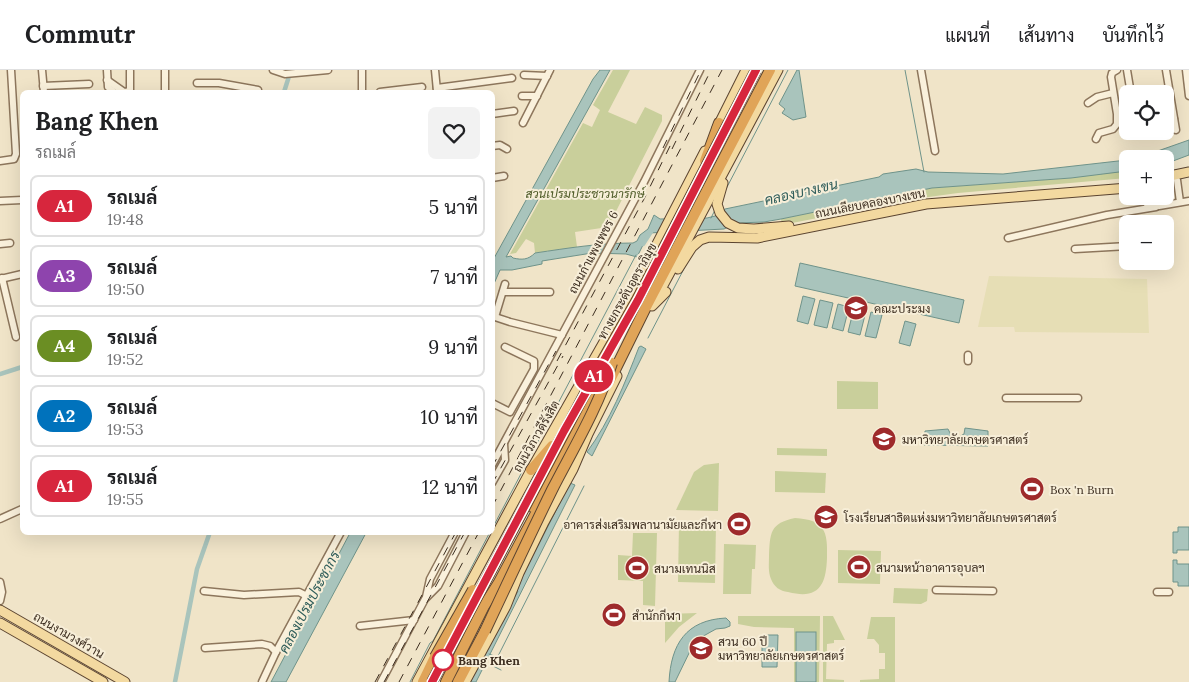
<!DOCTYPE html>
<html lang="th">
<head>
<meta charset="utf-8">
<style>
	body { margin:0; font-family:Lora,Sarabun,serif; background:#f2f2f2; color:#202124; height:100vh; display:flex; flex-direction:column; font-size:19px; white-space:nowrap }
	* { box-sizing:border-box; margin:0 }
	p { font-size:16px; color:#757577 }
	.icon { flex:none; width:28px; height:28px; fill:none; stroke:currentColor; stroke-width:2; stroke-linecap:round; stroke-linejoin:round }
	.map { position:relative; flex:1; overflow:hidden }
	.panel { position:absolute; left:20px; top:20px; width:475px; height:445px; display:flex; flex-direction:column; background:#fff; border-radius:8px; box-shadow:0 5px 20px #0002 }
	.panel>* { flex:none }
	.badge { padding:0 10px; border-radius:16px; font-size:18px; line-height:32px }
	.fabs { position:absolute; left:1119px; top:15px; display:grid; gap:10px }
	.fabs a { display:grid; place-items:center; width:55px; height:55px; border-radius:8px; background:#fff; box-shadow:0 5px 20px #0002; font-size:25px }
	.map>.badge { position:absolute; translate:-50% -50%; box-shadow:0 0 0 2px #fff }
	.round { display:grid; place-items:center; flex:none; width:52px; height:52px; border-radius:8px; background:#f2f2f2 }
	.overview { display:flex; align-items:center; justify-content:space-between; height:85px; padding:0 15px }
	h1 { font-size:24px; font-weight:800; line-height:38px }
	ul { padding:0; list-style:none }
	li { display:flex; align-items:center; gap:15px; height:62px; margin:0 10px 8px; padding:0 5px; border:2px solid #e0e0e0; border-radius:8px }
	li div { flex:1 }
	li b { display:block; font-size:19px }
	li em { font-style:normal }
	li .badge { min-width:55px; font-weight:700; text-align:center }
	header { display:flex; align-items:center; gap:30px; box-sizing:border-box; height:70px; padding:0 25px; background:#fff; border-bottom:1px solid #e0e0e0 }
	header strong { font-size:24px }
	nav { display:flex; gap:28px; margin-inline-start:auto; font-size:18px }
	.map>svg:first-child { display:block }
	.farmland { fill:#e6deb5 }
	.green { fill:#c9cf9b }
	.water { fill:#a9c4bc; stroke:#6f938a }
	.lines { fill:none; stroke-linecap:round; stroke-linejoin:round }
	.stream { stroke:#6f938a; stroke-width:1 }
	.canal { stroke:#a9c4bc; stroke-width:4.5 }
	.minor-casing { stroke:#8d765c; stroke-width:9 }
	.major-casing { stroke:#5b4430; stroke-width:11 }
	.highway-casing { stroke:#5b4430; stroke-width:12 }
	.minor { stroke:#faf1dc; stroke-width:6 }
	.major { stroke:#f3d9a0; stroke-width:9 }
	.highway { stroke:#e0a458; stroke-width:10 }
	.rail { stroke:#3d2e20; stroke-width:1; stroke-dasharray:9 9; stroke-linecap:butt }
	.highway-bridge-casing { stroke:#5b4430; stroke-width:12; stroke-linecap:butt }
	.highway-bridge { stroke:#e0a458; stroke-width:10 }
	.line-casing { stroke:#fff; stroke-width:11 }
	.line { stroke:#d7263d; stroke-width:8 }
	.stop-dot { fill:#fff; stroke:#d7263d; stroke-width:2.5 }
	.labels { text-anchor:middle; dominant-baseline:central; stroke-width:4; stroke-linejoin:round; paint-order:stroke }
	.park-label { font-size:12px; font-style:italic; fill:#4d5a26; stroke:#f7eed8 }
	.street-label { font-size:12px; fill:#3d2e20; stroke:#f7eed8 }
	.poi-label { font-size:12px; fill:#3d2e20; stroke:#f7eed8; text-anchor:start }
	.stop-label { font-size:12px; font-weight:bold; fill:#3d2e20; stroke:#f7eed8; text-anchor:start }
	.water-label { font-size:14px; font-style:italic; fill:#2f5d5a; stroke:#f7eed8 }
</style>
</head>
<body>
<header>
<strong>Commutr</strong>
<nav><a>แผนที่</a><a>เส้นทาง</a><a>บันทึกไว้</a></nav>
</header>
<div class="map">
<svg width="1189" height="612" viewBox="0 0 1189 612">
	<rect width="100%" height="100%" fill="#f0e4c8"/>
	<polygon class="farmland" points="989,206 1147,209 1149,263 1015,262 1014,257 978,257"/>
	<g class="green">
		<polygon points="613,0 630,0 608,42 636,54 645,37 662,45 662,51 608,157 575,162 577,177 535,183 534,173 526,169 516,183 510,184 583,53 592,57 600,40 593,35"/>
		<polygon points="1119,101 1127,101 1127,108 958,123 914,129 782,155 781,149 932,118 1071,108"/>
		<polygon points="837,311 878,312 878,339 837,339"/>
		<polygon points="777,378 827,379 827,386 777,385"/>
		<polygon points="719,393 718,441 676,440 694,402 704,395"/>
		<polygon points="775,401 826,403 825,423 775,422"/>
		<path d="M795,448C825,450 828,461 827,488C826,515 819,530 788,522C780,521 774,517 771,509C768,502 769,494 769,486C770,463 770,453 795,448Z"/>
		<polygon points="679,452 716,453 715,513 678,512"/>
		<polygon points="633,463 657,463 655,536 643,535 643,511 618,510 618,485 632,486"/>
		<polygon points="724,474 756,475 755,499 752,499 751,524 723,524"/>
		<polygon points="838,480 881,481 880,514 838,513"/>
		<polygon points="894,518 928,519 927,531 921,534 893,533"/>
		<polygon points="697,543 679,557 665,573 665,544"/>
		<polygon points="738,546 820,546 819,612 794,612 794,558 754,557 738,554"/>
		<polygon points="823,546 833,546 845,570 834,570 834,573 827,574 826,609 844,610 844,612 823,612"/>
		<polygon points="871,547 895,547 895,612 860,612 860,610 879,609 879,599 885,599 885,583 879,583 879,575 874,569 867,569"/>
	</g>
	<g class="water">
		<path d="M600,0H610L506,187L511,186L513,188C522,190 528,190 535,183C569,178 599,173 633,173L637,171L640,165L648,159L654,145L660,149L707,148L715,146L725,139L879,107L883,104L916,99L928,102L1003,104L1127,90V101L1071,108L932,118L781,149L764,152L737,153L724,159L649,163L637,187L626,184L592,183L542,191V194L512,200H500L493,216V190L593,9Z"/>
		<polygon points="797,0 799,0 806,47 793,50 782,43 785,39 779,34"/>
		<polygon points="1189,70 1189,85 1165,94 1165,89 1135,89"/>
		<polygon points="800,193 964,230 959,253 795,216"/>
		<polygon points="803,226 815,229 808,254 797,251"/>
		<polygon points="820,230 833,233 827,258 814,255"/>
		<polygon points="838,234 849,237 843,261 832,258"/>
		<polygon points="854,238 866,241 860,265 848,262"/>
		<polygon points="871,242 882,245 876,268 865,266"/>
		<polygon points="905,251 916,254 910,276 899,273"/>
		<path d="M641,276L646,279L592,386L587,382C610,351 625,313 639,277Z"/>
		<polygon points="965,358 988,361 988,376 924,375 925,361 948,359 951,365 957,368 964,364"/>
		<polygon points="570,413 575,415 476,612 470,612 518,521 516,519"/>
		<polygon points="1178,457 1189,457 1189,480 1177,480 1177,483 1173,483 1173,462 1178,462"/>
		<polygon points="350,463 366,463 286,612 271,612"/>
		<polygon points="1173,490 1177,490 1177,494 1189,494 1189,516 1178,516 1178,512 1173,512"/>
		<path d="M726,548L730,552V556L725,558L716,559L698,569L693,575L675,612H669C671,574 686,550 726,548Z"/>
		<rect x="796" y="562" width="20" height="50"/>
		<polygon points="762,565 778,565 777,597 762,597"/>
	</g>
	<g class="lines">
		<g class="stream">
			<polyline points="905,0 924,102"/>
			<polyline points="726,119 788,0"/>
			<polyline points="711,148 715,140"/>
			<polyline points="648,268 687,193"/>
			<polyline points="492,459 636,185"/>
			<polyline points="489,584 497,587"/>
			<polyline points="501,600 493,596 584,416"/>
			<polyline points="410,612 430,573 433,571 490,462"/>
		</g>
		<g class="canal">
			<polyline points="284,22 291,0"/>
			<polyline points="643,174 652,160"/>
			<polyline points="0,304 22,297"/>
			<polyline points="175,612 197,499 210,462"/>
		</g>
		<defs>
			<g id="minor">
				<polyline points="42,0 44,22"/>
				<polyline points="107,0 108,17 114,22"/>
				<polyline points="165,0 165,22"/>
				<polyline points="273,0 285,4 328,0"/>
				<polyline points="362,0 362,22"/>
				<polyline points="435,0 437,21"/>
				<polyline points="921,0 935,81"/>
				<polyline points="1127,0 1131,24"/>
				<polyline points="1166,0 1176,60"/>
				<polyline points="1186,0 1189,26"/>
				<polyline points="524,5 547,6"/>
				<polyline points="107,10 124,22"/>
				<polyline points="197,13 219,13 258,20"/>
				<polyline points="43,16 89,14"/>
				<polyline points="437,18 512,8"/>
				<polyline points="125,22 130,21 130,1"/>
				<polyline points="380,22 422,17"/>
				<polyline points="522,26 537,26"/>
				<polyline points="1088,33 1097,27 1113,23"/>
				<polyline points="492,44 514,41"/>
				<polyline points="1165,50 1174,49"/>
				<polyline points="523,53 550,0"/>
				<polyline points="1096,69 1099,63 1113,59 1117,54 1117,44 1111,7 1112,3 1117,0"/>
				<polyline points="492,76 500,75 507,79"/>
				<polyline points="0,91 14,89 16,84 11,0"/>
				<polyline points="492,108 504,106"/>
				<polyline points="1177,110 1180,132"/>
				<polyline points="1145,126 1148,138"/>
				<polyline points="0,131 22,130"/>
				<polyline points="1159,136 1189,131"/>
				<polyline points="1008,168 1107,145 1156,137"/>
				<polyline points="0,174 10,173"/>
				<polyline points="1075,179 1128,176"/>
				<polyline points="2,208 16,267"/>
				<polyline points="0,209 22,204"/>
				<polyline points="503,222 550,222"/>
				<polyline points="492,246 510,252 562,265"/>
				<polyline points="495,247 505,214"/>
				<polyline points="968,285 968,291"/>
				<polyline points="1006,328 1078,328"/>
				<polyline points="492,333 510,342 534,299 534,291 505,277"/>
				<polyline points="492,395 644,112 700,0"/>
				<polyline points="492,413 505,390 504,374"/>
				<polyline points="0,449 22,439"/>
				<polyline points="0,512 2,522 0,531"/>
				<polyline points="936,520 993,521"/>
				<polyline points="204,521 244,525 299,522 307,526"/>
				<polyline points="1157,522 1169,522"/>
				<polyline points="426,527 430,509 455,462"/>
				<polyline points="360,556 414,550"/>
				<polyline points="205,578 262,574 270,576 276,582"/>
				<polyline points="262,612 276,582 341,462"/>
				<polyline points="381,612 425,529 438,516 466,462"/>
			</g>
			<g id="major">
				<polyline points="717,58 746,0"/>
				<polyline points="1165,107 1189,102"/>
				<polyline points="723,113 717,134 720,143 728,153 738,158 754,159 789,156"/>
				<polyline points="678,199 692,177 700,170 709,167 757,168 926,134 1128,118"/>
				<polyline points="659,223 778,0"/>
				<polyline points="652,236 666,222"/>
				<polyline points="0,540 125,612"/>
				<polyline points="0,553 103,612"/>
				<polyline points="417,612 531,400 629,228 705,81"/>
				<polyline points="465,612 506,536 519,503 544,452 573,399 588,364 617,306"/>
			</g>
			<g id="highway">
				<polyline points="705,91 719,53"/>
				<polyline points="609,312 645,239 770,0"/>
				<polyline points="531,400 552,376"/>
				<polyline points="533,437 603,309"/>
				<polyline points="423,612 435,587"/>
				<polyline points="446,612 484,536 498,514 542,432"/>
				<polyline points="458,612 485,561"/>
			</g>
		</defs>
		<use href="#minor" class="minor-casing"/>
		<use href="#major" class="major-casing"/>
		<use href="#highway" class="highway-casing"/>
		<use href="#minor" class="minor"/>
		<use href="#major" class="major"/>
		<use href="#highway" class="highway"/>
		<g class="rail">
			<polyline points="663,78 701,0"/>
			<polyline points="672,79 711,0"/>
			<polyline points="557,291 644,129 672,72"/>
			<polyline points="492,397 556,281"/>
			<polyline points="492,414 563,286"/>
			<polyline points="492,437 722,0"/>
			<polyline points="375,612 456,462"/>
			<polyline points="384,612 465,462"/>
			<polyline points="399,612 479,462"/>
		</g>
		<defs>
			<g id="highway-bridge">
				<path d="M485,561C507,514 529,467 552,420C573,379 598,338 612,293"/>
				<polyline points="435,587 473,520"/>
				<polyline points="432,612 600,295 637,230 756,0"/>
			</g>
		</defs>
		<use href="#highway-bridge" class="highway-bridge-casing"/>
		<use href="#highway-bridge" class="highway-bridge"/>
	</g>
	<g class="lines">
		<defs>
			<polyline id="line" points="432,612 564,361 638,230 756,0"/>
		</defs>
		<use href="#line" class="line-casing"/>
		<use href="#line" class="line"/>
	</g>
	<defs>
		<symbol id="university-disc" viewBox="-11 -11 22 22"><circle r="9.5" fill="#9e2a2b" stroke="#f7eed8"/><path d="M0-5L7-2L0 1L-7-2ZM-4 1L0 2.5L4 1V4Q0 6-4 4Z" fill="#fff"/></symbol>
		<symbol id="stadium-disc" viewBox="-11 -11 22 22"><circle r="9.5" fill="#9e2a2b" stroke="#f7eed8"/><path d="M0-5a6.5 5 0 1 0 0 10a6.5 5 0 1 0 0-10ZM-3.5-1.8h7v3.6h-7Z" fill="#fff"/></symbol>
		<symbol id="school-disc" viewBox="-11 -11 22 22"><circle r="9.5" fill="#9e2a2b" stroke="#f7eed8"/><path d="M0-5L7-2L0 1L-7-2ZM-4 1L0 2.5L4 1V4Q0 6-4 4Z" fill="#fff"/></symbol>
	</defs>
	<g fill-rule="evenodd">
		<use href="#university-disc" x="842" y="224" width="28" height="28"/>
		<use href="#university-disc" x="870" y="355" width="28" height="28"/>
		<use href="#stadium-disc" x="1018" y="405" width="28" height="28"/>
		<use href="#school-disc" x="812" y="433" width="28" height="28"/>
		<use href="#stadium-disc" x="725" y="440" width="28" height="28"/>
		<use href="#stadium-disc" x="845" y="483" width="28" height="28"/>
		<use href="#stadium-disc" x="623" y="484" width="28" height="28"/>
		<use href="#stadium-disc" x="600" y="531" width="28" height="28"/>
		<use href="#university-disc" x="687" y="564" width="28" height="28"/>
	</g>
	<circle class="stop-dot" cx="443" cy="590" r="10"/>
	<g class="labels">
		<g class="park-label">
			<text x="585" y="123">สวนเปรมประชาวนารักษ์</text>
		</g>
		<g class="street-label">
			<text transform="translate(870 133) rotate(-11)">ถนนเลียบคลองบางเขน</text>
			<text transform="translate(593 182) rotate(-62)">ถนนกำแพงเพชร 6</text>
			<text transform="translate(627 221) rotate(-61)">ทางยกระดับอุตราภิมุข</text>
			<text transform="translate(536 366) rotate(-60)">ถนนวิภาวดีรังสิต</text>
			<text transform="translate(69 565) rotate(30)">ถนนงามวงศ์วาน</text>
		</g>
		<g class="poi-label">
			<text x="874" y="238">คณะประมง</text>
			<text x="902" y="369">มหาวิทยาลัยเกษตรศาสตร์</text>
			<text x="1050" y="419">Box 'n Burn</text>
			<text x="844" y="447">โรงเรียนสาธิตแห่งมหาวิทยาลัยเกษตรศาสตร์</text>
			<text x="722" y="454" text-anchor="end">อาคารส่งเสริมพลานามัยและกีฬา</text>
			<text x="876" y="497">สนามหน้าอาคารอุบลฯ</text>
			<text x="654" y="498">สนามเทนนิส</text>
			<text x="632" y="545">สำนักกีฬา</text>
			<text x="718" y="571">สวน 60 ปี<tspan x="718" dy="14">มหาวิทยาลัยเกษตรศาสตร์</tspan></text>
		</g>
		<g class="stop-label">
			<text x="458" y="590">Bang Khen</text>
		</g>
		<g class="water-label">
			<text transform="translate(801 122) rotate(-13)">คลองบางเขน</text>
			<text transform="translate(309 532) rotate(-62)">คลองเปรมประชากร</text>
		</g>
	</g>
</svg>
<div class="fabs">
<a><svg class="icon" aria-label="locate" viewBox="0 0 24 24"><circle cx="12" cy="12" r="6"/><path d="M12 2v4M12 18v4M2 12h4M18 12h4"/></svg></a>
<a>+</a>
<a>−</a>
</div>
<b class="badge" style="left:594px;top:306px;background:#d7263d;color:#fff">A1</b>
<section class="panel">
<div class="overview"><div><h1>Bang Khen</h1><p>รถเมล์</p></div><a class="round"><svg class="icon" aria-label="heart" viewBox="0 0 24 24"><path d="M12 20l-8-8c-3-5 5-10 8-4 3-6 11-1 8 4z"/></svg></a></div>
<ul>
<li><span class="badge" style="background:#d7263d;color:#fff">A1</span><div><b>รถเมล์</b><p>19:48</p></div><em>5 นาที</em></li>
<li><span class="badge" style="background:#8e44ad;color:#fff">A3</span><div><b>รถเมล์</b><p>19:50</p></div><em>7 นาที</em></li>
<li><span class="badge" style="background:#6b8e23;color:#fff">A4</span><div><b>รถเมล์</b><p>19:52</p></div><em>9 นาที</em></li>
<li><span class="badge" style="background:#0072bc;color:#fff">A2</span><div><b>รถเมล์</b><p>19:53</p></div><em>10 นาที</em></li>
<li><span class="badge" style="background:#d7263d;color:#fff">A1</span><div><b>รถเมล์</b><p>19:55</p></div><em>12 นาที</em></li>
</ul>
</section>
</div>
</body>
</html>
